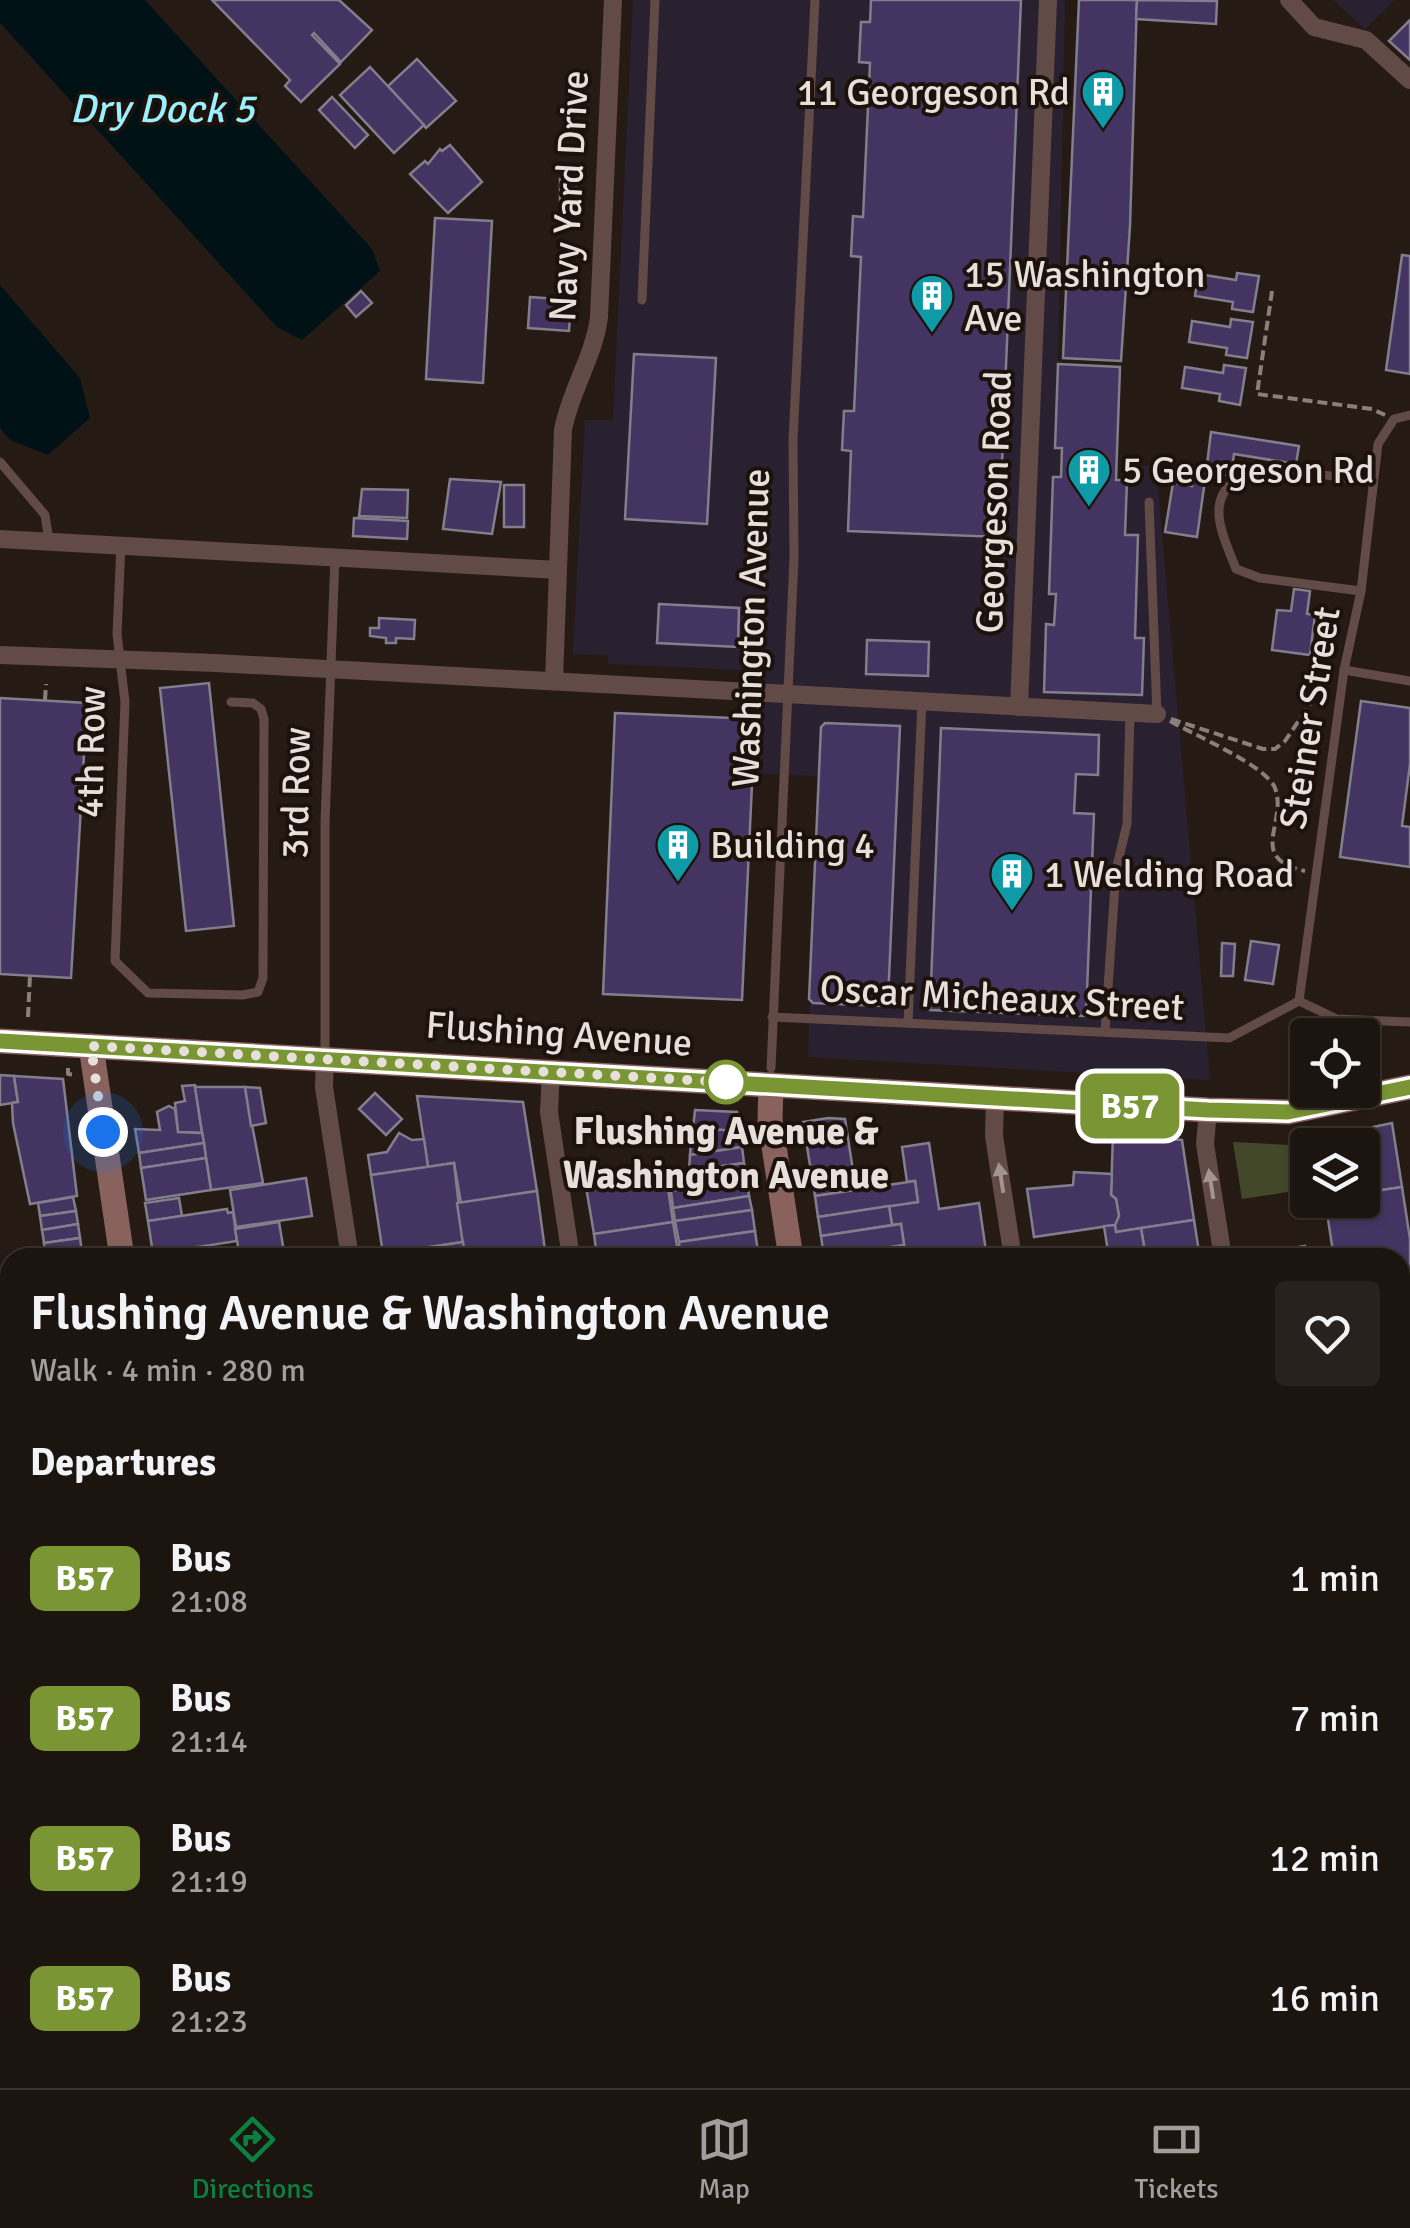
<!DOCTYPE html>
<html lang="en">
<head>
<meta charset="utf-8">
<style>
	body { margin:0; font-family:Signika,sans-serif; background:#29211d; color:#f1f3f6; height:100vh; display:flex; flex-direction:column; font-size:38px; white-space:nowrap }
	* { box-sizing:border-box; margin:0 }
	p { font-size:32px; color:#a09e9e }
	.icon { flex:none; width:55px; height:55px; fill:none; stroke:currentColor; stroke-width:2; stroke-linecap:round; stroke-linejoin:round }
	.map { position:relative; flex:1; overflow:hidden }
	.details { position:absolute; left:0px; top:1248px; width:1410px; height:842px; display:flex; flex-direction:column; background:#1c140f; border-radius:30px 30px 0 0; box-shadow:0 2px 8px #0004,0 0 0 2px #3a332f }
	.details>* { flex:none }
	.badge { padding:0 20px; border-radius:15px; font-size:35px; line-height:65px }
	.fabs { position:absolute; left:1290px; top:1018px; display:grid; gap:20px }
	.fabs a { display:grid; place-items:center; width:90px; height:90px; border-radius:10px; background:#1c140f; box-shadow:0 2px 8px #0004,0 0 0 2px #3a332f; font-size:50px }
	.you { position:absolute; width:50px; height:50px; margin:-25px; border:8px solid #fff; border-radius:50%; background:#1a73e8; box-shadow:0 0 0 15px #1a73e833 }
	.map>.badge { position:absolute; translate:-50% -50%; box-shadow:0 0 0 5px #fff }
	h2 { padding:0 30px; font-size:38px; line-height:90px }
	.round { display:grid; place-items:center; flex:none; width:105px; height:105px; border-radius:10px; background:#29211d }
	.overview { display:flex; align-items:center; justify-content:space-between; height:170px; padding:0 30px }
	h1 { font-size:48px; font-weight:600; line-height:75px }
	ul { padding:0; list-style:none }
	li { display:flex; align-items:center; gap:30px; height:140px; padding:0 30px }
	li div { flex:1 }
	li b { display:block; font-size:38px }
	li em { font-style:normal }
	li .badge { min-width:110px; font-weight:700; text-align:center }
	.menu { display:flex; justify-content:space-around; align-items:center; height:140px; border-top:2px solid #3a332f; background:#1c140f; font-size:28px; color:#a09e9e }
	.menu a { display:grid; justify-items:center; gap:5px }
	.menu .on { color:#0b8043 }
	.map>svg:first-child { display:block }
	.commercial { fill:#2a2130 }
	.green { fill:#43482a }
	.water { fill:#001216 }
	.building { fill:#443461; stroke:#827e8c; stroke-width:2.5 }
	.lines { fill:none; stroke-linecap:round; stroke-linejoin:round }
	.path { stroke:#8a807a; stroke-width:4; stroke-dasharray:10 5; stroke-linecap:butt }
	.service { stroke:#624a46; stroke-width:9 }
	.minor { stroke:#624a46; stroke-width:18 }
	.secondary { stroke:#89625d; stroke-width:25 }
	.motorway { stroke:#c1857d; stroke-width:30 }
	.oneway { fill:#a49490 }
	.line-casing { stroke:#fff; stroke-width:22 }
	.line { stroke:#799534; stroke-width:15 }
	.walk { stroke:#e7dfda; stroke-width:10; stroke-dasharray:0 18 }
	.stop-dot { fill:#fff; stroke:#799534; stroke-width:5 }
	.labels { text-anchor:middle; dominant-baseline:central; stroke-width:8; stroke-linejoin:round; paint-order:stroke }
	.poi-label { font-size:38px; fill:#e7dfda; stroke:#1d120b; text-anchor:start }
	.street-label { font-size:38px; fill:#e7dfda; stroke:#1d120b }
	.stop-label { font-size:38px; font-weight:bold; fill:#e7dfda; stroke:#1d120b }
	.water-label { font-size:40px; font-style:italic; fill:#9af0ff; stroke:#1d120b }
</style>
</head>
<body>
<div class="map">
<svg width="1410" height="2088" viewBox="0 0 1410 2088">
	<rect width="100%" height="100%" fill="#261b14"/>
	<g class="commercial">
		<polygon points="633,0 1065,0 1058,364 1120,367 1116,480 1138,482 1141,466 1156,466 1210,1080 808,1057 818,776 753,773 755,720 746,719 747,670 608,664 608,655 573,654 585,420 613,420"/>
		<polygon points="1333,0 1395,0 1365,29"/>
	</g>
	<g class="green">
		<polygon points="1321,1138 1323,1145 1308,1145 1307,1189 1242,1199 1233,1142 1290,1145"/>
		<polygon points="10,1486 10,1526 0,1525 0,1487"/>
	</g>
	<g class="water">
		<polygon points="0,0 145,0 372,249 380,271 302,340 277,327 0,23"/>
		<polygon points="0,285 80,378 90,418 48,455 10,440 0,428"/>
	</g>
	<g class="building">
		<polygon points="212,0 339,0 372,30 341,62 314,33 312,35 340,64 301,102 285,86 290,80"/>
		<polygon points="871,0 1021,0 999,537 848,531 851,451 842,450 844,411 854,411 861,257 851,256 853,216 863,217 870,63 859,62 861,22 870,22"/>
		<polygon points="1079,0 1137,0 1130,226 1121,361 1063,358"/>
		<polygon points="1137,0 1217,1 1216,24 1136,19"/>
		<polygon points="1410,20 1410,60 1389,41"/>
		<polygon points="417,59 456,101 426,128 388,86"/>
		<polygon points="370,67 424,125 394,153 340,95"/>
		<polygon points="332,97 368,135 355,148 319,110"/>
		<polygon points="450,145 482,182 448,213 410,174 425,161 428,164 440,149 442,151"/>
		<rect x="560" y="179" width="16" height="24"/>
		<polygon points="435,218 492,221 483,383 426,379"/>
		<polygon points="1402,255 1410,256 1410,374 1386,370"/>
		<polygon points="1237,273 1259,276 1253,312 1232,309 1233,302 1195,296 1198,274 1236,280"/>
		<polygon points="361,291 372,303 356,317 346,305"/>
		<polygon points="530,297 571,300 569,331 528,328"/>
		<polygon points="1231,319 1253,322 1247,358 1226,355 1227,348 1189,342 1192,321 1230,327"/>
		<polygon points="634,354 716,358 707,524 625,519"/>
		<polygon points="1058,364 1120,367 1116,480 1127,480 1125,535 1138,535 1135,638 1144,638 1142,695 1044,692 1046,624 1054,625 1056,594 1049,594 1053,477 1061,477 1062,448 1055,448"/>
		<polygon points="1224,365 1246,368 1240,405 1219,401 1220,394 1182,388 1185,367 1223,373"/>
		<polygon points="1211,432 1299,446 1296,464 1234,454 1231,476 1206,473"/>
		<polygon points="1194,471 1206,473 1197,537 1165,532 1173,483 1192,486"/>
		<polygon points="450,479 501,482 492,534 443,529"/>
		<rect x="504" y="485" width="20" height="42"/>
		<polygon points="362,489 408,490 407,518 359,516"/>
		<polygon points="354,518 408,521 407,539 353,536"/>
		<polygon points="1294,589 1310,591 1307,614 1315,615 1310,655 1272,650 1277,610 1291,611"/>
		<polygon points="659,604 739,608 738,647 657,643"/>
		<polygon points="379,618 415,620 414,639 396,638 396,643 386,643 386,638 370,636 370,628 379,628"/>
		<polygon points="867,640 929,642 928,676 866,674"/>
		<polygon points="209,683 234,926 186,931 160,688"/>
		<polygon points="0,698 87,703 71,978 0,974"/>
		<polygon points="1361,701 1410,708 1410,764 1402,826 1410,827 1410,867 1340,857"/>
		<polygon points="615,713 755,719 742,1000 603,994"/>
		<polygon points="825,723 900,726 888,1001 883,1006 813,1003 809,999 821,727"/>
		<polygon points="941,728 1099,735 1098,775 1076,774 1074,813 1094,814 1086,1016 930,1010"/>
		<polygon points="1251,941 1279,945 1273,984 1245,980"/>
		<polygon points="1222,943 1235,944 1233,976 1221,976"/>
		<polygon points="1300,1059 1308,1060 1308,1081 1298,1083"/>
		<polygon points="0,1075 14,1076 18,1102 0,1105"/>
		<polygon points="14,1076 63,1079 77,1196 30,1204 13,1123 12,1103 18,1102"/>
		<polygon points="195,1085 202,1133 178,1132 175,1103 185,1101 182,1086"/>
		<polygon points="195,1087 245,1087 263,1183 211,1190"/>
		<polygon points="245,1087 260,1088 266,1123 251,1126"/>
		<polygon points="375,1093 402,1119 386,1135 359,1109"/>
		<polygon points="417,1096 523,1102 537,1191 461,1203 454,1163 428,1167"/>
		<polygon points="169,1106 175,1109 178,1132 202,1133 204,1143 139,1153 135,1129 160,1130 157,1112"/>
		<polygon points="695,1110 737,1112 740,1131 693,1129"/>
		<polygon points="828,1118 845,1119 856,1190 815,1196 803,1122"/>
		<polygon points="1392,1123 1402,1187 1362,1193 1362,1145 1323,1145 1321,1138"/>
		<polygon points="692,1128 740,1131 742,1147 690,1155"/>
		<polygon points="399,1133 412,1140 424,1139 428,1167 371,1175 368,1155 387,1152"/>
		<polygon points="1113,1134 1182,1140 1194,1220 1116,1232 1114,1221 1119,1216 1116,1199 1111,1195"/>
		<polygon points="204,1143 206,1158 141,1168 139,1153"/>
		<polygon points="929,1143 939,1209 979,1203 987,1258 906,1258 901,1224 892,1225 889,1206 918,1202 915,1181 907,1182 902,1147"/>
		<polygon points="742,1147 744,1163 689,1171 690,1155"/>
		<polygon points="206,1158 211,1190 146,1200 141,1168"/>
		<polygon points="454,1163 463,1242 383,1254 371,1175"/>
		<polygon points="744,1163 747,1179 688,1188 689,1171"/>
		<polygon points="1074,1172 1112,1174 1111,1195 1116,1199 1119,1216 1115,1225 1034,1237 1027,1189 1073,1185"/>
		<polygon points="666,1175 673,1222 594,1234 586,1187"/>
		<polygon points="306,1178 312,1216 236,1227 230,1190"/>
		<polygon points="747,1179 749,1196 673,1208 671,1191"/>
		<polygon points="915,1181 918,1202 818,1217 815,1196"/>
		<polygon points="1402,1187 1410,1239 1410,1267 1400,1268 1400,1258 1334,1258 1325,1200 1362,1200 1362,1193"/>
		<polygon points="537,1191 545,1250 495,1258 465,1258 457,1203"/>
		<polygon points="749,1196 752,1210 675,1221 673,1208"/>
		<polygon points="73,1197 76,1211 40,1216 38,1203"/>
		<polygon points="179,1198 182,1216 148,1221 145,1203"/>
		<polygon points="889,1206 892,1225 821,1236 818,1217"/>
		<polygon points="227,1209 228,1213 233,1212 237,1241 153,1254 148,1221"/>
		<polygon points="752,1210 755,1231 679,1242 675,1221"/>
		<polygon points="76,1211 78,1224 42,1230 40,1216"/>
		<polygon points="1194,1220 1200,1258 1146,1258 1141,1228"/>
		<polygon points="279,1222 285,1258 240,1258 235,1229"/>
		<polygon points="673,1222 679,1258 597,1258 594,1234"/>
		<polygon points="78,1224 80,1238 44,1243 42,1230"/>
		<polygon points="901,1224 904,1245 824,1258 821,1236"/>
		<polygon points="1115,1225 1116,1232 1141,1228 1146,1258 1109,1258 1104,1226"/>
		<polygon points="755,1231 758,1252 723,1258 681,1258 679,1242"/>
		<polygon points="80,1238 82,1252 46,1257 44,1243"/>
		<polygon points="463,1242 465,1258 383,1258 383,1254"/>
		<polygon points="904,1245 906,1258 825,1258"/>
		<polygon points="1305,1246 1307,1258 1250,1258 1250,1255"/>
		<polygon points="197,1247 199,1257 154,1258 153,1254"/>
		<polygon points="545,1250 547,1258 495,1258"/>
		<polygon points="82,1252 83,1258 46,1258 46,1257"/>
		<polygon points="1410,1267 1410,1405 1400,1407 1400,1268"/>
		<polygon points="1410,1411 1410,1562 1400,1565 1400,1412"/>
		<polygon points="0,1418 10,1483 0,1487"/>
		<polygon points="10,1664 10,1699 0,1700 0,1666"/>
		<polygon points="10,1699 10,1715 5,1716 2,1700"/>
		<polygon points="1400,1729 1410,1730 1410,1745 1400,1747"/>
		<polygon points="1410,1971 1410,1982 1400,1983 1400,1973"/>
		<polygon points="1410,1982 1410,1992 1400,1994 1400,1983"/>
		<polygon points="1404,1999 1405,2005 1410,2004 1410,2015 1400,2016 1400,2000"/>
		<polygon points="1407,2015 1410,2015 1410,2025 1400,2026 1400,2016"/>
		<polygon points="1404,2032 1410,2032 1410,2044 1400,2046 1400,2033"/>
		<polygon points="1410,2044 1410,2058 1400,2060 1400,2046"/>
		<polygon points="1410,2058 1410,2072 1400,2073 1400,2060"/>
		<polygon points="1410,2072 1410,2086 1382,2088 1381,2080 1400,2080 1400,2073"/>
		<polygon points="98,2080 131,2080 132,2088 82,2088 99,2085"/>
		<polygon points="282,2080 309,2080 310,2088 283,2088"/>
		<polygon points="523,2080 574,2080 576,2088 525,2088"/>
		<polygon points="726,2080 764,2080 765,2088 727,2088"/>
		<polygon points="841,2080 874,2080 875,2088 842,2088"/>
		<polygon points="952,2080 989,2080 952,2085"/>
		<polygon points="989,2080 990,2088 953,2088 952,2085"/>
		<polygon points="1079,2080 1109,2080 1109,2081 1080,2085"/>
		<polygon points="1200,2080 1201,2088 1167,2088 1166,2082"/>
		<polygon points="1287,2080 1318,2080 1320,2088 1289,2088"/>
		<polygon points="426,2081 427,2088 396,2088 396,2085"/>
		<polygon points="1109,2081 1110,2088 1074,2088 1074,2086"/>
	</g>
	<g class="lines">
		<g class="path">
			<polyline points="1272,291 1257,394 1372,409 1385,415"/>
			<polyline points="45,700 46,684"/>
			<polyline points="1171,719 1263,749 1275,749 1285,741 1329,676"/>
			<path d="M1170,721C1192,734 1267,766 1275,788C1288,823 1246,858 1305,871"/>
			<polyline points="28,1017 30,975"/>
			<polyline points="68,1068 68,1074 77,1075"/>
		</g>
		<g class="service">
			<polyline points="642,300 655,0"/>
			<polyline points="0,462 45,515 49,541"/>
			<polyline points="1149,502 1157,714"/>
			<polyline points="121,545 117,634 125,702 115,961 148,993 243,995 258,992 263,978 264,719 261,709 253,703 231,702"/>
			<path d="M1361,591L1260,578L1236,569C1229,550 1218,529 1219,509C1223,449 1334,478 1372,482"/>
			<polyline points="1344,670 1410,681"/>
			<polyline points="1299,1001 1344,670 1361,591 1378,444 1394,419 1410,415"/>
			<polyline points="1299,1001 1337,1019 1410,1022"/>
			<polyline points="772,1017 1229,1038 1299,1001"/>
			<polyline points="908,1023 922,701"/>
			<polyline points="1105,1032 1116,870 1127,824 1130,713"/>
			<polyline points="325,1054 325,823 335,557"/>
			<polyline points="771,1068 794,558 793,440 815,0"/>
		</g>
		<g class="minor">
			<polyline points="1289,0 1314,27 1366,40 1410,80"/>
			<polyline points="0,539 558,570"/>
			<polyline points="0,655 215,663 1157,714"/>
			<path d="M554,681L563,430C570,391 594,357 599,317L613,0"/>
			<polyline points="1019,707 1048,0"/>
			<polyline points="325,1058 324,1087 350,1258"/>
			<polyline points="551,1070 549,1112 571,1258"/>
			<polyline points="995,1098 994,1136 1013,1258"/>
			<polyline points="1208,1110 1205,1144 1223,1258"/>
			<polyline points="0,1960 10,2026"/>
			<polyline points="18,2080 20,2088"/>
			<polyline points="475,2080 476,2088"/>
			<polyline points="696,2080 697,2088"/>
			<polyline points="1139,2080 1141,2088"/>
			<polyline points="1351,2080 1352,2088"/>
		</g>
		<g class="secondary">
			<polyline points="0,1041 1208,1110 1288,1112 1410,1087"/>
			<polyline points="91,1046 122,1258"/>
			<polyline points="771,1085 770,1120 791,1258"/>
			<polyline points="0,1553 10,1554"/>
			<polyline points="1400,1583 1410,1581"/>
			<polyline points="0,1637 10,1637"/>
			<polyline points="1400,1701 1410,1701"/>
			<polyline points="247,2080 248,2088"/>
			<polyline points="917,2080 919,2088"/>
		</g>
		<g class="motorway">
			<polyline points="0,1575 10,1576"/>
			<polyline points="0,1607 10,1607"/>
			<polyline points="1400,1623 1410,1617"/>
			<polyline points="1400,1660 1410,1657"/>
		</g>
	</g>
	<defs><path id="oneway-solid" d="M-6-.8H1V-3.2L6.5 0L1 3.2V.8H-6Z" transform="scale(2.5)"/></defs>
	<g class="oneway">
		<use href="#oneway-solid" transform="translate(1001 1178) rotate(-99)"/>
		<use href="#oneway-solid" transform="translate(1211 1184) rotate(-99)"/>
	</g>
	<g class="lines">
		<defs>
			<polyline id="line" points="0,1041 1208,1110 1288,1112 1410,1087"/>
		</defs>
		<use href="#line" class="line-casing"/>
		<use href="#line" class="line"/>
		<polyline class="walk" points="103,1132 91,1046 742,1083 726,1082"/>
	</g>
	<defs>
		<symbol id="building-pin" viewBox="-11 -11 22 30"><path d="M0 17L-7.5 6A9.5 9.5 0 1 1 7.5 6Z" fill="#0f9aa8" stroke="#1d120b"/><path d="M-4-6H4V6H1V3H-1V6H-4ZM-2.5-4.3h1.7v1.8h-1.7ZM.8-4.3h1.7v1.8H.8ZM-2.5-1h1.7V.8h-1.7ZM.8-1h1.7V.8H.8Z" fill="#fff"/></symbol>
	</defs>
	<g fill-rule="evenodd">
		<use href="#building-pin" x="1078" y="67" width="50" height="68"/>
		<use href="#building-pin" x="907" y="271" width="50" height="68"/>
		<use href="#building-pin" x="1064" y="445" width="50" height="68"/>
		<use href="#building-pin" x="653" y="820" width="50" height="68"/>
		<use href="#building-pin" x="987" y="849" width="50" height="68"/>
	</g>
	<circle class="stop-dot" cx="726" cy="1082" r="20"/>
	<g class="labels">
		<g class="poi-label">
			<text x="1070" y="92" text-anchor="end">11 Georgeson Rd</text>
			<text x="964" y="274">15 Washington<tspan x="964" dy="44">Ave</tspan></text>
			<text x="1122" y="470">5 Georgeson Rd</text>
			<text x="710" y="845">Building 4</text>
			<text x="1044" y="874">1 Welding Road</text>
		</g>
		<g class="street-label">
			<text transform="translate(569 196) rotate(-87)">Navy Yard Drive</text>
			<text transform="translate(994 502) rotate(-88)">Georgeson Road</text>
			<text transform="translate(751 628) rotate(-88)">Washington Avenue</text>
			<text transform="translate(1310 718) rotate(-81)">Steiner Street</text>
			<text transform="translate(91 752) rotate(-89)">4th Row</text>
			<text transform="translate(296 793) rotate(-89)">3rd Row</text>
			<text transform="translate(1002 998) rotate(3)">Oscar Micheaux Street</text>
			<text transform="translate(559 1034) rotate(4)">Flushing Avenue</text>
		</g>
		<g class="stop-label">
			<text x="726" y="1131">Flushing Avenue &amp;<tspan x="726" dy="44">Washington Avenue</tspan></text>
		</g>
		<g class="water-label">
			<text x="162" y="109">Dry Dock 5</text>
		</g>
	</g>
</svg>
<div class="fabs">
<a><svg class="icon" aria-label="locate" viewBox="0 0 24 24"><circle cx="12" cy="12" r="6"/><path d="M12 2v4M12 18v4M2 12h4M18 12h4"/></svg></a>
<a><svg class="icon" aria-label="layers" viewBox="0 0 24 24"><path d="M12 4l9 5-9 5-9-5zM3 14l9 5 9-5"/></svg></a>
</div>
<div class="you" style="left:103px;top:1132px"></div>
<b class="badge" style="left:1130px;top:1106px;background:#799534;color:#fff">B57</b>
<section class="details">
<div class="overview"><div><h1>Flushing Avenue &amp; Washington Avenue</h1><p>Walk · 4 min · 280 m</p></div><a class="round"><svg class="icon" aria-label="heart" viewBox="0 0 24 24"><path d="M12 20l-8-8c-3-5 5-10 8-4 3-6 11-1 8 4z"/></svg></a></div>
<h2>Departures</h2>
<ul>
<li><span class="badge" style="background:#799534;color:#fff">B57</span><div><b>Bus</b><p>21:08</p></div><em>1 min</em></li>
<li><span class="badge" style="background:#799534;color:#fff">B57</span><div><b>Bus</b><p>21:14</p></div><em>7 min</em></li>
<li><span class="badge" style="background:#799534;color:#fff">B57</span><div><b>Bus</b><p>21:19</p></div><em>12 min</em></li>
<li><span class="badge" style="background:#799534;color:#fff">B57</span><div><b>Bus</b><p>21:23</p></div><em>16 min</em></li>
</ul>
</section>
</div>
<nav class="menu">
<a class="on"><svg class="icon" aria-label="directions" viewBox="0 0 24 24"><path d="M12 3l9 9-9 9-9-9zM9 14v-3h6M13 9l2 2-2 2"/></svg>Directions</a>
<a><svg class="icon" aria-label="map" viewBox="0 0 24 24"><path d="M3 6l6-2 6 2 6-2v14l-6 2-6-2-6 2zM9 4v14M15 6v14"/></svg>Map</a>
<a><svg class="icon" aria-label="tickets" viewBox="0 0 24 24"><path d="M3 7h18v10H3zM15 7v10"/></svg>Tickets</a>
</nav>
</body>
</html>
